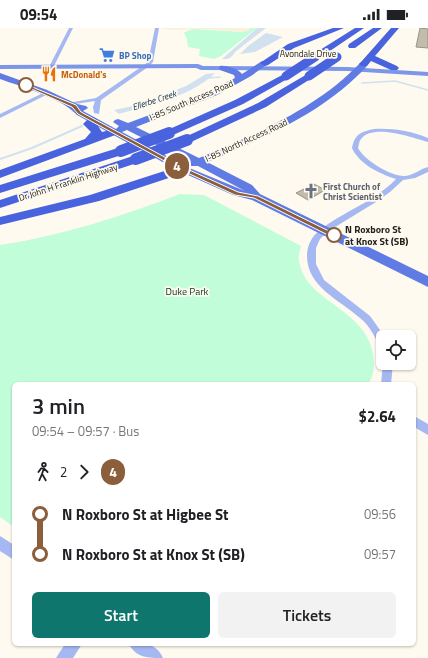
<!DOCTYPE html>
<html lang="en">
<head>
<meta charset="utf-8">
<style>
	body { margin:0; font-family:"Titillium Web",sans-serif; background:#f2f2f2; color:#202124; height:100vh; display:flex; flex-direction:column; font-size:15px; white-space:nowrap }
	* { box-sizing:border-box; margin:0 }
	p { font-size:13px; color:#757577 }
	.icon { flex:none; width:22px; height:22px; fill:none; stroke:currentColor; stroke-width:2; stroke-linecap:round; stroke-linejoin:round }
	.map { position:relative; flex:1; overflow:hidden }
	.side { position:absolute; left:12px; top:354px; width:404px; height:264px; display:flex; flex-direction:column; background:#fff; border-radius:6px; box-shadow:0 1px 3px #0004 }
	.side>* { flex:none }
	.badge { padding:0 8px; border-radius:13px; font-size:14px; line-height:26px }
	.tools { position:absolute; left:376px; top:302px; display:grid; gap:8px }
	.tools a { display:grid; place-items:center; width:40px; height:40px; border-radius:6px; background:#fff; box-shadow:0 1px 3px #0004; font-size:20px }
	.map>.badge { position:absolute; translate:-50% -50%; box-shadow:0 0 0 2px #fff }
	.legs { display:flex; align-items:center; gap:6px; height:44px; padding:0 20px; font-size:13px }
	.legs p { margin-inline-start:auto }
	.overview { display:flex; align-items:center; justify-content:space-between; height:68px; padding:0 20px }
	h1 { font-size:22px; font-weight:600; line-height:30px }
	.button { display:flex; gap:8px; margin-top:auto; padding:8px 20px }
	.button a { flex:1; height:46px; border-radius:6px; background:#0f766e; color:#fff; font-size:16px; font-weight:600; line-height:46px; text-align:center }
	.button a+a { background:#f2f2f2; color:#202124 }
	ul { padding:0 20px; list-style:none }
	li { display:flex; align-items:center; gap:14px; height:40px; font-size:15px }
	li i { display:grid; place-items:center; width:6px; height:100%; margin:0 5px; background:currentColor }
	li i::after { content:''; width:10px; height:10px; margin:-5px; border:3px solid; border-radius:50%; background:#fff }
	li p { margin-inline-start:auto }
	li:first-child i { background:linear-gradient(#0000 50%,currentColor 0) }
	li:last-child i { background:linear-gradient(currentColor 50%,#0000 0) }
	.status { display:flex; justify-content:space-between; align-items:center; height:28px; padding:0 20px; background:#fff; direction:ltr }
	.status svg { height:11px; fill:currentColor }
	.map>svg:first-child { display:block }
	.built { fill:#faf1d8 }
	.green { fill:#c2fdda }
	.water { fill:#d2e1ef }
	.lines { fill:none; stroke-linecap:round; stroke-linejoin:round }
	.stream-far1 { stroke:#d2e1ef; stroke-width:1.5 }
	.stream { stroke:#d2e1ef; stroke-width:2 }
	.building { fill:#c2bcab; stroke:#999383 }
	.street { fill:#a5b8f2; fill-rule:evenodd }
	.secondary { fill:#7c96ea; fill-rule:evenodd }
	.primary { fill:#607ce4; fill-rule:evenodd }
	.highway { fill:#4963de; fill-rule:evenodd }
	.highway-bridge-far1 { stroke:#4963de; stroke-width:9 }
	.highway-bridge { stroke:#4963de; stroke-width:12 }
	.line-1 { fill:#8b5e3c; stroke:#fff }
	.stop-1-dot { fill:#fff; stroke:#8b5e3c; stroke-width:2 }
	.labels { text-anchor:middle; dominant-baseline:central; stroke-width:3.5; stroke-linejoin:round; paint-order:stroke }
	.far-street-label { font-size:9px; fill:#23211b; stroke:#fefaef }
	.far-shop-label { font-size:9px; font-weight:bold; fill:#366cbe; stroke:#fefaef; text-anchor:start }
	.far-food-label { font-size:9px; font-weight:bold; fill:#c56008; stroke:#fefaef; text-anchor:start }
	.far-water-label { font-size:9px; font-style:italic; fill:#0a2d48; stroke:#fefaef }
	.far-worship-label { font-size:9px; font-weight:bold; fill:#5b616d; stroke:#fefaef; text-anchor:start }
	.stop-label { font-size:10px; font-weight:bold; fill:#23211b; stroke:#fefaef; text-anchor:start }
	.park-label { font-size:10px; fill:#04341f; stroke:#fefaef }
</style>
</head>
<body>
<div class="status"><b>09:54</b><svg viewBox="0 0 49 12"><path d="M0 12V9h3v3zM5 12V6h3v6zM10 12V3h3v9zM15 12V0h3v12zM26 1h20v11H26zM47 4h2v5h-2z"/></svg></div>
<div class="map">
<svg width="428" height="630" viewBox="0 0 428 630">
	<rect width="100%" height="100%" fill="#fefaef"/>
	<polygon class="built" points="159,0 253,0 246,4 204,1 171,2"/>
	<g class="green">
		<polygon points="252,0 257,0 221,28 214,31 199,28 200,21 188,19 187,11 184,5 187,3 194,1 242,4 247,3"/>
		<path d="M180,166L204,167L301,218C300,223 298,229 299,233C306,277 370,279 374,333C374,341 373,350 368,356H14V499L0,489V217C61,208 122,188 180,166Z"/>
	</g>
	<g class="water">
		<path d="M257,0H266L235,24C232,29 229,32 222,31Z"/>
		<polygon points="266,5 283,9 255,24 240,26 248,18"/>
		<path d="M215,45C192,68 150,77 119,86L114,82L138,77L186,58L206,46Z"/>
	</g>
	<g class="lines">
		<g class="stream-far1">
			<polyline points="208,50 220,49"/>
			<polyline points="362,55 395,53 428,62"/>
		</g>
		<polyline class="stream" points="0,131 32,120 82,98"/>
	</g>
	<g class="building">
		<polygon points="420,0 428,1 428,20 416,19"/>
		<polygon points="314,156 325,162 308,172 296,165"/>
	</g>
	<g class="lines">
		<g class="street">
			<polygon points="69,0 73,0 54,38 49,39"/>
			<polygon points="155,0 159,0 153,34 148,39 101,72 99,86 94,85 93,79 95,73 68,77 68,75 96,70 144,37 148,34"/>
			<polygon points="45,64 50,65 0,90 0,86"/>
			<path d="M374,101C392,100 411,103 428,110V114C413,110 373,95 361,111C359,113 359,117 358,120C364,132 392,149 405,148C414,147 420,141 428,139V144L415,150L403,152L390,164L376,174L327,204L320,211L316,220V236L324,252L370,288L385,309H383V318L379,317C374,307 369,297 360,290C340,272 307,259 307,228C307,217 312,208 320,202C344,183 374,174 396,151C380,146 359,136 352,120C355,106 360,104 374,101Z"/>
			<polygon points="383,335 393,335 391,356 381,356"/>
			<polygon points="414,388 428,396 428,407 414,399"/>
			<polygon points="0,508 14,517 14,532 0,523"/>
			<polygon points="65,616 82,616 73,630 56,630"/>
			<path d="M129,616C144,616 156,614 163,630C148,630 136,630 129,616Z"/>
		</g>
		<polygon class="secondary" points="198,36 203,38 348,39 428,44 428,48 348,43 201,42 196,40 0,41 0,37"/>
		<path class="primary" d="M262,33H268L269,35L251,48L217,67L136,99L199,130C256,106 318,80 361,34H367V38C325,84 264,110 207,134L252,157L260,166L428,248V259L252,172L233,167L179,143L77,87C62,70 22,59 0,51V45L47,62L77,76L86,78L88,80L83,83L116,101L119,98L113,94L115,92L118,91L128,95L192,71L235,50L234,47L220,42L219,40L220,38C226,37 238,41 242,46ZM127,102L190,134L189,136L190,138H198L245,163L187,139L122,104Z"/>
		<g class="highway">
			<polygon points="333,0 344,0 294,20 268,37 265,38 260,35 288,16"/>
			<polygon points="355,0 364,0 318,31 312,31 311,29 312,27"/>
			<polygon points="373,0 382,0 355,20 349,20 348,18 349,16"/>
			<polygon points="391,0 399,0 375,28 397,38 399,40 397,42 391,42 371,33 367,38 361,38 359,36 361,34"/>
			<polygon points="286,45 291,48 289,50 243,76 173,107 165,107 163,105 165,103 235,72"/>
			<polygon points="309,45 314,48 312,50 266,79 191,114 183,114 181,112 183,110 258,75"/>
			<polygon points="93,89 98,92 96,95 102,104 114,101 118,102 120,104 118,106 0,150 0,142 85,111 91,104 83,96 89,90"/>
			<polygon points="121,119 125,120 127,123 125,126 0,165 0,157"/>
			<polygon points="136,127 140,128 142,131 140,134 0,180 0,172"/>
			<polygon points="183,137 187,138 189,141 187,144 99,173 0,197 0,189 90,167"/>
		</g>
		<g class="highway-bridge-far1">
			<polyline points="286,48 315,29"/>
			<polyline points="309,48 337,29"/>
		</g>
		<g class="highway-bridge">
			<polyline points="121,123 169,105"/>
			<polyline points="136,131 187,112"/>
		</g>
	</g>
	<polygon class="line-1" points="25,56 76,77 81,84 185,140 238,164 258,168 337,207 332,209 254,170 235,167 181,142 78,86 72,79 25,58"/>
	<defs>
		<symbol id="supermarket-bare" viewBox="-9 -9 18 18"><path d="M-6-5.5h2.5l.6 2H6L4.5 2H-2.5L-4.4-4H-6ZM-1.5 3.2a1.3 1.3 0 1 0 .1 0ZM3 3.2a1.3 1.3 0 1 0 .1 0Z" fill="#3f7fe0" stroke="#fefaef" stroke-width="2.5" paint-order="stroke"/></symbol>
		<symbol id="restaurant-bare" viewBox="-9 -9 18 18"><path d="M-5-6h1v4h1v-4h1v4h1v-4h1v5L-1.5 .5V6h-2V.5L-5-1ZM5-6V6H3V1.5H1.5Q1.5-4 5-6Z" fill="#e8710a" stroke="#fefaef" stroke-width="2.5" paint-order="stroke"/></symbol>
		<symbol id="church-bare" viewBox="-9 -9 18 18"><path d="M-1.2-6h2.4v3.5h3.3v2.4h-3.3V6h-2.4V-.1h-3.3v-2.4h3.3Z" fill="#6b7280" stroke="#fefaef" stroke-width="2.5" paint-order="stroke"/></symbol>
	</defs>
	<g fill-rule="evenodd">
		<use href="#supermarket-bare" x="96" y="16" width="22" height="22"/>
		<use href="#restaurant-bare" x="38" y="35" width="22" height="22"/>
		<use href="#church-bare" x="300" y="152" width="22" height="22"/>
	</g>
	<g class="stop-1-dot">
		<circle cx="26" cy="57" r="7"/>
		<circle cx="334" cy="207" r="7"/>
	</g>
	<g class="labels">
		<g class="far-street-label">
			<text x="308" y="25">Avondale Drive</text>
			<text transform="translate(191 72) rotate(-23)">I-85 South Access Road</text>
			<text transform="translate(246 112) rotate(-25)">I-85 North Access Road</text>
			<text transform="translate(68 154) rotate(-18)">Dr John H Franklin Highway</text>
		</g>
		<g class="far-shop-label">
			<text x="119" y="27">BP Shop</text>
		</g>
		<g class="far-food-label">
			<text x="61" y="46">McDonald's</text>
		</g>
		<g class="far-water-label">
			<text transform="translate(154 72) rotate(-18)">Ellerbe Creek</text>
		</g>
		<g class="far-worship-label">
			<text x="323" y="158">First Church of<tspan x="323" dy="10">Christ Scientist</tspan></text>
		</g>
		<g class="stop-label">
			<text x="345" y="201">N Roxboro St<tspan x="345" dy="12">at Knox St (SB)</tspan></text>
		</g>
		<g class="park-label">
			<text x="187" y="263">Duke Park</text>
		</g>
	</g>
</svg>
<div class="tools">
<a><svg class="icon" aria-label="locate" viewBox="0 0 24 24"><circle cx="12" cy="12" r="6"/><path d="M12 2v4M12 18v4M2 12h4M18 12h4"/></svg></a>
</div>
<b class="badge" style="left:177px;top:138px;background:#8b5e3c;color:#fff">4</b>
<section class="side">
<div class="overview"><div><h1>3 min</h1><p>09:54 – 09:57 · Bus</p></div><b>$2.64</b></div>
<div class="legs"><svg class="icon" aria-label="walk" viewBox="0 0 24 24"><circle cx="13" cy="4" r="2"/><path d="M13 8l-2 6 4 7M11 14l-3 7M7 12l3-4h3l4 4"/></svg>2<svg class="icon" aria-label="forward" viewBox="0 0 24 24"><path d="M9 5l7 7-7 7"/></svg><b class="badge" style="background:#8b5e3c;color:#fff">4</b></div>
<ul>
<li><i style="color:#8b5e3c"></i><b>N Roxboro St at Higbee St</b><p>09:56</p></li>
<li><i style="color:#8b5e3c"></i><b>N Roxboro St at Knox St (SB)</b><p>09:57</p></li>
</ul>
<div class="button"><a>Start</a><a>Tickets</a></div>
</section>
</div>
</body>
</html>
